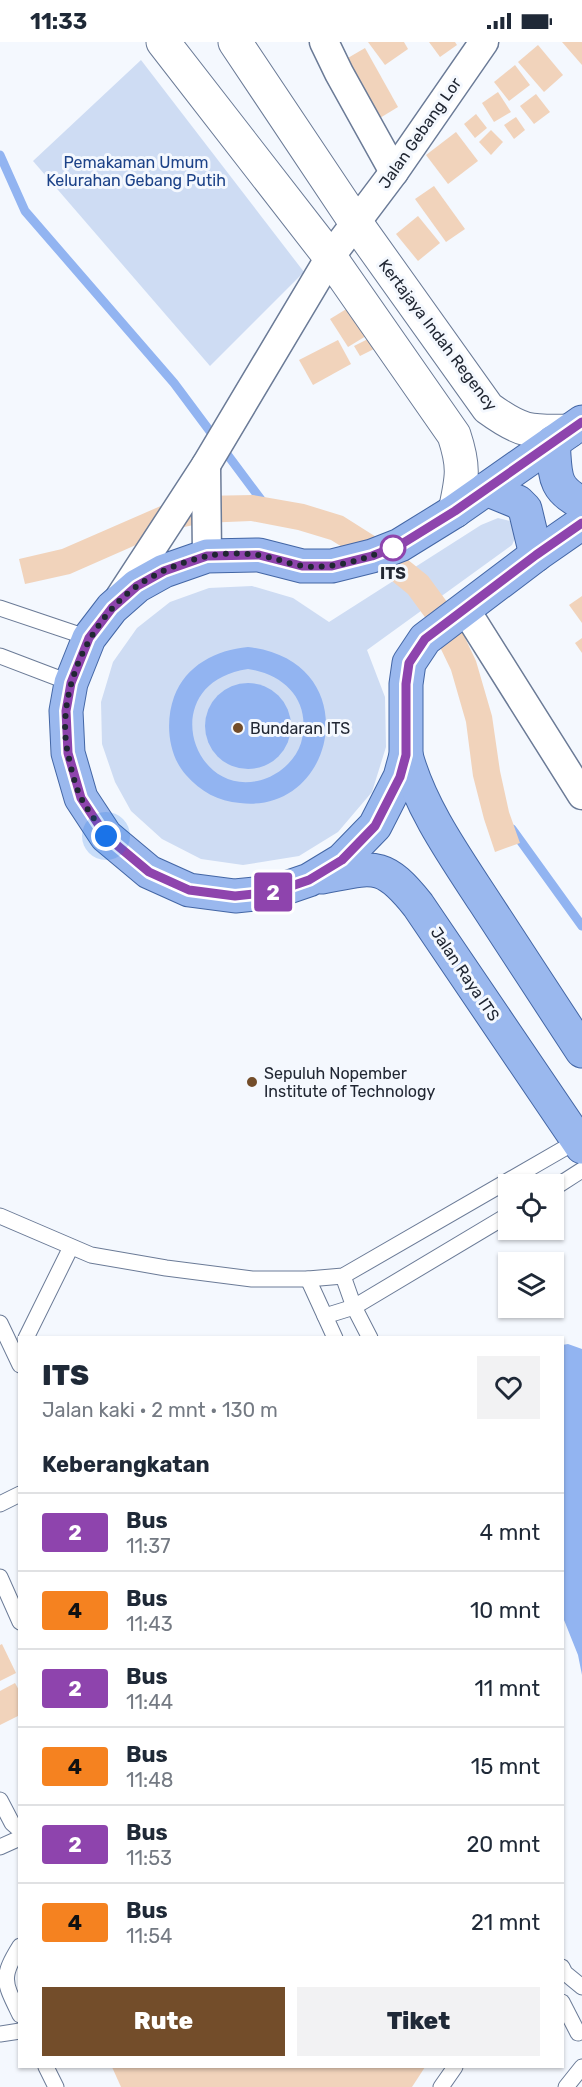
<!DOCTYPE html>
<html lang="id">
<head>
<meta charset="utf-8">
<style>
	body { margin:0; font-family:Rubik,sans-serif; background:#f2f2f3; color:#1f2937; height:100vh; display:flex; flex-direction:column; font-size:22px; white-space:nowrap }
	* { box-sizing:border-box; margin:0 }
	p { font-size:20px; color:#747a83 }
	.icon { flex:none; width:33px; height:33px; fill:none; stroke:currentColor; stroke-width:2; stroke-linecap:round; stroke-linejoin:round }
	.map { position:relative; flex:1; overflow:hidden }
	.sheet { position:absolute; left:18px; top:1294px; width:546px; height:732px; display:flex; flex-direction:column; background:#fff; border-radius:0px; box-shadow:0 2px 4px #0004 }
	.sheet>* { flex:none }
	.badge { padding:0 12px; border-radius:4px; font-size:21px; line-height:39px }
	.tools { position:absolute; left:498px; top:1132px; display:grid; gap:12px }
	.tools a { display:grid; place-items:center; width:66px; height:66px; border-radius:0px; background:#fff; box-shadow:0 2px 4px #0004; font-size:30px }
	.you { position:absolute; width:30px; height:30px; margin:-15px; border:4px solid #fff; border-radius:50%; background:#1a73e8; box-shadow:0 0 0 9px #1a73e833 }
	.map>.badge { position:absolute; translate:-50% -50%; box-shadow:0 0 0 3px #fff }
	h2 { padding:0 24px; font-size:22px; line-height:54px }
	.round { display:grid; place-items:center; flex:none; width:63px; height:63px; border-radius:0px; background:#f2f2f3 }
	.summary { display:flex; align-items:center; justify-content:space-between; height:102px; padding:0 24px }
	h1 { font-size:28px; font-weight:800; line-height:45px }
	.button { display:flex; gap:12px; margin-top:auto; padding:12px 24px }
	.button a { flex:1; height:69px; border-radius:0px; background:#734d2a; color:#fff; font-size:24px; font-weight:800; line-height:69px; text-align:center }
	.button a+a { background:#f2f2f3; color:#1f2937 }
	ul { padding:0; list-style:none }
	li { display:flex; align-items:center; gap:18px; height:78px; padding:0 24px; border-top:2px solid #e0e1e3 }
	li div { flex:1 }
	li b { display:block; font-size:22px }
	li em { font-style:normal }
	li .badge { min-width:66px; font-weight:700; text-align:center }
	.status { display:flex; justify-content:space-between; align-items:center; height:42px; padding:0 30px; background:#fff; direction:ltr }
	.status svg { height:16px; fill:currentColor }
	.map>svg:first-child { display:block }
	.green { fill:#cedcf3 }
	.water { fill:#92b4f1; fill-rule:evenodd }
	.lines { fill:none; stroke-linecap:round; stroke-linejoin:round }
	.stream { stroke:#92b4f1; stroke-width:9 }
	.building { fill:#f1d3bb }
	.service-casing { stroke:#6b7b97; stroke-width:17 }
	.minor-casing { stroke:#6b7b97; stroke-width:31 }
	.tertiary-casing { stroke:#6b7b97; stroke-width:35 }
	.primary-casing { stroke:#4366a5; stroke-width:35 }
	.service { stroke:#fff; stroke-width:15 }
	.minor { stroke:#fff; stroke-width:28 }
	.tertiary { stroke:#fff; stroke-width:33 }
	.primary { stroke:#9ab8ee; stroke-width:33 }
	.line-casing { stroke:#fff; stroke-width:14 }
	.line { stroke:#8e44ad; stroke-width:9 }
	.walk { stroke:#212733; stroke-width:6; stroke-dasharray:0 10.8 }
	.stop-dot { fill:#fff; stroke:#8e44ad; stroke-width:3 }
	.poi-dot { fill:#734d2a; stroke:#f4f8fe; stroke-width:2 }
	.labels { text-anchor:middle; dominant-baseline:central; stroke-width:6; stroke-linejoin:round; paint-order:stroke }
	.street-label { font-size:16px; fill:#212733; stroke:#f4f8fe }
	.park-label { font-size:16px; fill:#1c4288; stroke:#f4f8fe }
	.stop-label { font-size:16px; font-weight:bold; fill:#212733; stroke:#f4f8fe }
	.poi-label { font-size:16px; fill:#212733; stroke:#f4f8fe; text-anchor:start }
</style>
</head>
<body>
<div class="status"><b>11:33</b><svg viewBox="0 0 49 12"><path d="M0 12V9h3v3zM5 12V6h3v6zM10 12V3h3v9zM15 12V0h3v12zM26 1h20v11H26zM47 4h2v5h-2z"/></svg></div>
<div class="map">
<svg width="582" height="2045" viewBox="0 0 582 2045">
	<rect width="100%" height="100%" fill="#f4f8fe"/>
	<g class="green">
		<polygon points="141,18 304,230 210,324 33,119"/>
		<polygon points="498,476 510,479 517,492 512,503 367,608 385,655 386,705 372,750 338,790 299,814 243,823 201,817 162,797 131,769 115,740 102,702 101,660 113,620 137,586 170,560 209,546 252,544 293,556 329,580 481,483"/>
	</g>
	<g class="water">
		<path d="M248,605C368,619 337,773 240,761C218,759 201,750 186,733C168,713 165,680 174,655C186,623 216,608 248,605ZM248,627C287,633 312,661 301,701C296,717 282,730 267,736C193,764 153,641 248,627Z"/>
		<circle cx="248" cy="684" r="43"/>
		<polygon points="568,1302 582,1307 582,1633 578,1613 562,1573 562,1303"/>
	</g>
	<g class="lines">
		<g class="stream">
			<polyline points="0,113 25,169 174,341 265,463"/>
			<polyline points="512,787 582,884"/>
		</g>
	</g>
	<g class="building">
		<polygon points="368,0 404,0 408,7 385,23"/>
		<polygon points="429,0 455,0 457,3 440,15"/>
		<polygon points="562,0 582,0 582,23"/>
		<polygon points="538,3 563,33 544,50 518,20"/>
		<polygon points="365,6 398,65 375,79 341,20"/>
		<polygon points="515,23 530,43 509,59 494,40"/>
		<polygon points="498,50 511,70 494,80 482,61"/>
		<polygon points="536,52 550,70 534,82 520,64"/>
		<polygon points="476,72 487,86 475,96 464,82"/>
		<polygon points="516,75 525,88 514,97 504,83"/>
		<polygon points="491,88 503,100 491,113 479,100"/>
		<polygon points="456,90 478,119 448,142 426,113"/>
		<polygon points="434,144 465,187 446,200 415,157"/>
		<polygon points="418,174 440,201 418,219 396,192"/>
		<polygon points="348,266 366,294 348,305 330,277"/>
		<polygon points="368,297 374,307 360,314 354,304"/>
		<polygon points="338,298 351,322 313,343 299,318"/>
		<polygon points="253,453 304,462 343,474 392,505 428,534 450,564 476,619 492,674 500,729 509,770 520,801 495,810 484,777 473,734 466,680 451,628 427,578 408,552 376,526 331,498 298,488 251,479 203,481 170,488 70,532 25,542 19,517 62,507 163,463 200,454"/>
		<polygon points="582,554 582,581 569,563"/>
		<polygon points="582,596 582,611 575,601"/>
		<polygon points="2,1602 16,1631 0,1639 0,1603"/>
		<polygon points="15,1641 20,1650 20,1673 0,1683 0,1649"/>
		<polygon points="112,2025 425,2025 412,2045 121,2045"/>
	</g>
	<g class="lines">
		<defs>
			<g id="service">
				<polyline points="0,566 89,596"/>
				<polyline points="0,614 71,641"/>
				<polyline points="554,1146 582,1128"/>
				<polyline points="0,1174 91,1213 166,1226 252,1237 308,1237 343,1234 577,1099"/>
				<polyline points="343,1234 354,1265 370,1296"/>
				<polyline points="308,1237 335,1296"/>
				<polyline points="325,1274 354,1265 508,1173"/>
				<polyline points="0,1281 20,1323"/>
				<polyline points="26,1296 71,1205"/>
				<polyline points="0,1462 20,1452"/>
				<polyline points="0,1535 20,1580"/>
				<polyline points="0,1758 12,1781 20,1788"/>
				<polyline points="0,1805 20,1796"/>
				<path d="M20,1904C0,1936 4,1940 20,1973"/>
				<polyline points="562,1925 565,1931 582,1945"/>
				<polyline points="562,1960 578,1991"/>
				<polyline points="0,1992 20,1989"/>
				<polyline points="46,2025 56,2045"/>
				<polyline points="441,2045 455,2025"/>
				<polyline points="566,2045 582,2025"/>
			</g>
			<g id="minor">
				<polyline points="324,0 339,31 394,130"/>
				<polyline points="206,423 207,514"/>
				<polyline points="120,555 206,423 330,215 394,130 484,0"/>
				<polyline points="465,567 582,753"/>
			</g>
			<g id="tertiary">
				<path d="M163,0L330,215L454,393C465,426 462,436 455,469"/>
				<path d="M235,0L356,181L488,366C521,390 529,390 569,389"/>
			</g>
			<g id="primary">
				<polyline points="582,380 455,469 400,503 372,514 332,524 302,524 259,513 207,514 164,529 137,544 112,566 89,596 71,641 66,669 68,711 81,756 106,794 149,830 189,848 235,854 274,850 309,838 342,818 375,784 400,735 406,713 406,642 409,621 425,597 536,513 582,481"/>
				<path d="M553,400C556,431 551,446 582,461"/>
				<polyline points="486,447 518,460 525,467 536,513"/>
				<path d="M406,713C420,765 454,813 484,859C517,909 549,959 582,1009"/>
				<path d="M322,835C374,825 383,819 418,863L582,1105"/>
			</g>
		</defs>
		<use href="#service" class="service-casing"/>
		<use href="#minor" class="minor-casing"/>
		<use href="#tertiary" class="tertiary-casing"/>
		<use href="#primary" class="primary-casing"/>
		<use href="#service" class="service"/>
		<use href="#minor" class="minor"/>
		<use href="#tertiary" class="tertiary"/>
		<use href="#primary" class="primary"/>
	</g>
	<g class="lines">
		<defs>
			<polyline id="line" points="582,380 455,469 400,503 372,514 332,524 302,524 259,513 207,514 164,529 137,544 112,566 89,596 71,641 66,669 68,711 81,756 106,794 149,830 189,848 235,854 274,850 309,838 342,818 375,784 400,735 406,713 406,642 409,621 425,597 536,513 582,481"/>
		</defs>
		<use href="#line" class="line-casing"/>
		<use href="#line" class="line"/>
		<path class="walk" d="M106,794C98,782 88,769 81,756C75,744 71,726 68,712C55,652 88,579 137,544C157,530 184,519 208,514C223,511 243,511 258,513C273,515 288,522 303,524C337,528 369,515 400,503L393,506"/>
	</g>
	<circle class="stop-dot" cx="393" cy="506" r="12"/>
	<g class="poi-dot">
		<circle cx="238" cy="686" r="6"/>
		<circle cx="252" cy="1040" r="6"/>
	</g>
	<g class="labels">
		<g class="street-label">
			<text transform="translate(420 91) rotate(-55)">Jalan Gebang Lor</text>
			<text transform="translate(438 293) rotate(53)">Kertajaya Indah Regency</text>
			<text transform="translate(465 932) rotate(56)">Jalan Raya ITS</text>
		</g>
		<g class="park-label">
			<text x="136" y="120">Pemakaman Umum<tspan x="136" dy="18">Kelurahan Gebang Putih</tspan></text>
		</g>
		<g class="stop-label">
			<text x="393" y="531">ITS</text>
		</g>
		<g class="poi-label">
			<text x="250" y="686">Bundaran ITS</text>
			<text x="264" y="1031">Sepuluh Nopember<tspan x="264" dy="18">Institute of Technology</tspan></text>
		</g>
	</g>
</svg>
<div class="tools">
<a><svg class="icon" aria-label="locate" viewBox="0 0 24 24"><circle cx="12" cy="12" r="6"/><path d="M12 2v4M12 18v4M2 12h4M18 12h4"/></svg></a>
<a><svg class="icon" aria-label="layers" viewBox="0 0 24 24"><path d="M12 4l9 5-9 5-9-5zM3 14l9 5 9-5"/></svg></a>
</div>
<div class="you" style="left:106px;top:794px"></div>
<b class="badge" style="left:273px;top:850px;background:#8e44ad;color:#fff">2</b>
<section class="sheet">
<div class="summary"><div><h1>ITS</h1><p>Jalan kaki · 2 mnt · 130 m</p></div><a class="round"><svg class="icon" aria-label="heart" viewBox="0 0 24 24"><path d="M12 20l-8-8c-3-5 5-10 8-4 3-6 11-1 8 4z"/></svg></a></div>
<h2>Keberangkatan</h2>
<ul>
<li><span class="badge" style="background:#8e44ad;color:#fff">2</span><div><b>Bus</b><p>11:37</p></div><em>4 mnt</em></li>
<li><span class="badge" style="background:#f58220;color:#111">4</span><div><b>Bus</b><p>11:43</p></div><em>10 mnt</em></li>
<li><span class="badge" style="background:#8e44ad;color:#fff">2</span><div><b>Bus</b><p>11:44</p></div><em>11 mnt</em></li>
<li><span class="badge" style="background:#f58220;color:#111">4</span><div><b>Bus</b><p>11:48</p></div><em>15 mnt</em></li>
<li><span class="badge" style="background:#8e44ad;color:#fff">2</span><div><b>Bus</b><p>11:53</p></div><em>20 mnt</em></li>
<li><span class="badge" style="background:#f58220;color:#111">4</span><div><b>Bus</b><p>11:54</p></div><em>21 mnt</em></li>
</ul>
<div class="button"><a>Rute</a><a>Tiket</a></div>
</section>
</div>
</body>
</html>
